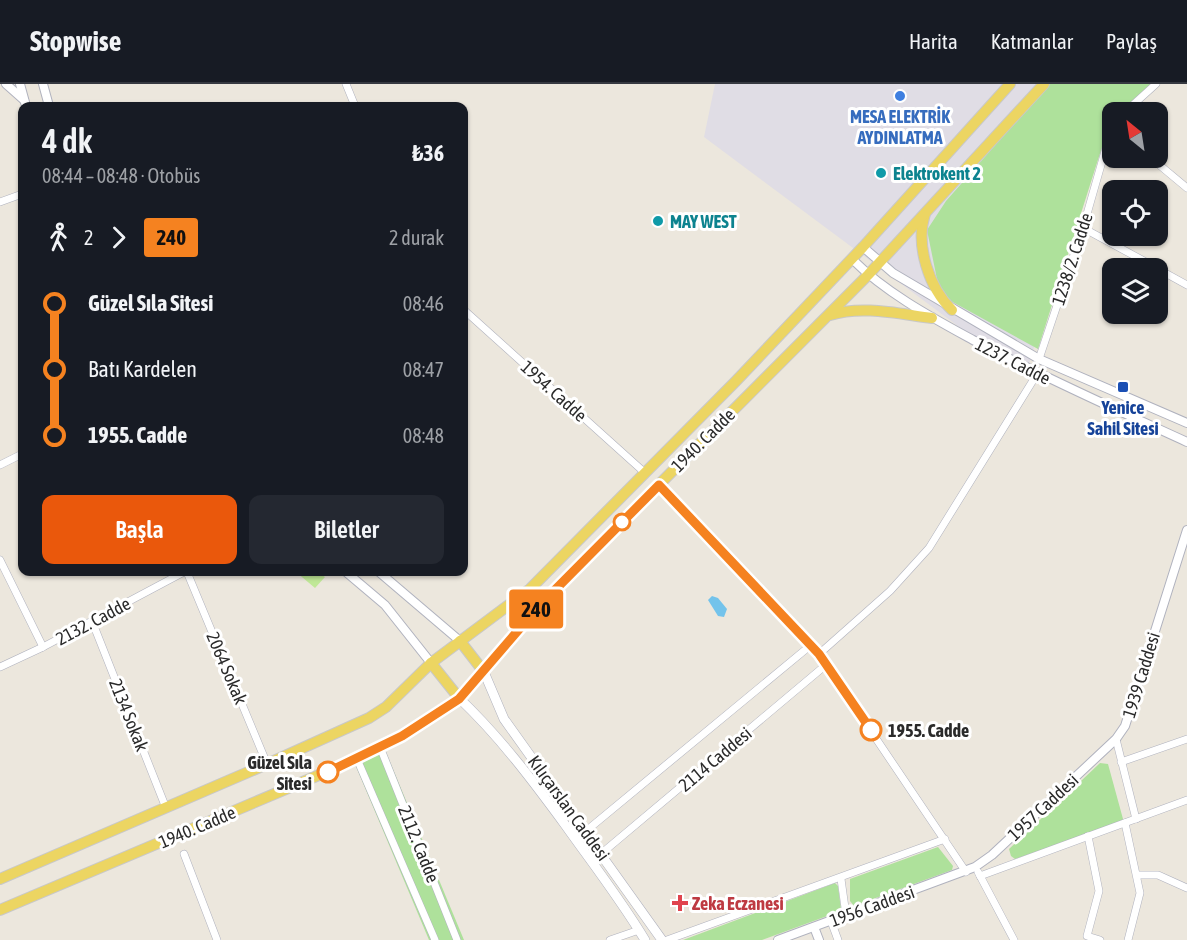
<!DOCTYPE html>
<html lang="tr">
<head>
<meta charset="utf-8">
<style>
	body { margin:0; font-family:"Asap Condensed",sans-serif; background:#242831; color:#f1f3f6; height:100vh; display:flex; flex-direction:column; font-size:22px; white-space:nowrap }
	* { box-sizing:border-box; margin:0 }
	p { font-size:20px; color:#9ea1a6 }
	.icon { flex:none; width:33px; height:33px; fill:none; stroke:currentColor; stroke-width:2; stroke-linecap:round; stroke-linejoin:round }
	.map { position:relative; flex:1; overflow:hidden }
	.side { position:absolute; left:18px; top:18px; width:450px; height:474px; display:flex; flex-direction:column; background:#171b24; border-radius:12px; box-shadow:0 2px 4px #0004 }
	.side>* { flex:none }
	.badge { padding:0 12px; border-radius:4px; font-size:21px; line-height:39px }
	.needle { width:39px; rotate:330deg }
	.tools { position:absolute; left:1102px; top:18px; display:grid; gap:12px }
	.tools a { display:grid; place-items:center; width:66px; height:66px; border-radius:12px; background:#171b24; box-shadow:0 2px 4px #0004; font-size:30px }
	.map>.badge { position:absolute; translate:-50% -50%; box-shadow:0 0 0 3px #fff }
	.legs { display:flex; align-items:center; gap:9px; height:66px; padding:0 24px; font-size:20px }
	.legs p { margin-inline-start:auto }
	.headline { display:flex; align-items:center; justify-content:space-between; height:102px; padding:0 24px }
	h1 { font-size:33px; font-weight:600; line-height:45px }
	.action { display:flex; gap:12px; margin-top:auto; padding:12px 24px }
	.action a { flex:1; height:69px; border-radius:12px; background:#ea580c; color:#fff; font-size:24px; font-weight:600; line-height:69px; text-align:center }
	.action a+a { background:#242831; color:#f1f3f6 }
	ul { padding:0 24px; list-style:none }
	li { display:flex; align-items:center; gap:21px; height:66px; font-size:22px }
	li i { display:grid; place-items:center; width:9px; height:100%; margin:0 8px; background:currentColor }
	li i::after { content:''; width:15px; height:15px; margin:-8px; border:4px solid; border-radius:50%; background:#171b24 }
	li p { margin-inline-start:auto }
	li:first-child i { background:linear-gradient(#0000 50%,currentColor 0) }
	li:last-child i { background:linear-gradient(currentColor 50%,#0000 0) }
	header { display:flex; align-items:center; gap:36px; box-sizing:border-box; height:84px; padding:0 30px; background:#171b24; border-bottom:2px solid #363941 }
	header strong { font-size:28px }
	nav { display:flex; gap:33px; margin-inline-start:auto; font-size:21px }
	.map>svg:first-child { display:block }
	.industrial { fill:#e0dde5 }
	.green { fill:#aee19b }
	.pitch { fill:#c0e897 }
	.water { fill:#73c3eb }
	.lines { fill:none; stroke-linecap:round; stroke-linejoin:round }
	.minor-casing { stroke:#b0b2be; stroke-width:8 }
	.tertiary-casing { stroke:#b0b2be; stroke-width:10 }
	.secondary-casing { stroke:#b0b2be; stroke-width:10 }
	.primary-casing { stroke:#c8c8c8; stroke-width:12 }
	.minor { stroke:#fff; stroke-width:7 }
	.tertiary { stroke:#fff; stroke-width:8 }
	.secondary { stroke:#fff; stroke-width:9 }
	.primary { stroke:#ecd562; stroke-width:10 }
	.line-1-casing { stroke:#fff; stroke-width:14 }
	.line-1 { stroke:#f58220; stroke-width:9 }
	.shop-dot { fill:#3f7fe0; stroke:#fff; stroke-width:2 }
	.culture-dot { fill:#0f9aa8; stroke:#fff; stroke-width:2 }
	.transit-dot { fill:#1a4fb4; stroke:#fff; stroke-width:2 }
	.stop-1-dot { fill:#fff; stroke:#f58220; stroke-width:3 }
	.health-dot { fill:#e0444e; stroke:#fff; stroke-width:2 }
	.labels { text-anchor:middle; dominant-baseline:central; stroke-width:6; stroke-linejoin:round; paint-order:stroke }
	.shop-label { font-size:18px; font-weight:bold; fill:#366cbe; stroke:#fff }
	.culture-label { font-size:18px; font-weight:bold; fill:#0d838f; stroke:#fff; text-anchor:start }
	.street-label { font-size:18px; fill:#2a2a2a; stroke:#fff }
	.transit-label { font-size:18px; font-weight:bold; fill:#164399; stroke:#fff }
	.stop-label { font-size:18px; font-weight:bold; fill:#2a2a2a; stroke:#fff; text-anchor:start }
	.health-label { font-size:18px; font-weight:bold; fill:#be3a42; stroke:#fff; text-anchor:start }
</style>
</head>
<body>
<header>
<strong>Stopwise</strong>
<nav><a>Harita</a><a>Katmanlar</a><a>Paylaş</a></nav>
</header>
<div class="map">
<svg width="1187" height="856" viewBox="0 0 1187 856">
	<rect width="100%" height="100%" fill="#ece7dd"/>
	<polygon class="industrial" points="715,0 1150,0 1106,36 1025,292 704,53"/>
	<g class="green">
		<polygon points="1049,0 1152,0 1121,28 1113,28 1113,37 1109,41 1038,265 949,216 939,205 927,146 946,117"/>
		<polygon points="385,666 464,856 429,856 355,680"/>
		<polygon points="1100,679 1108,680 1123,735 1119,739 1015,775 1011,772 1009,765"/>
		<polygon points="938,763 953,782 952,786 854,822 850,817 850,795"/>
		<polygon points="835,799 838,802 841,825 838,828 762,856 683,856"/>
	</g>
	<polygon class="pitch" points="296,488 318,488 325,493 315,504"/>
	<polygon class="water" points="712,512 718,514 727,525 724,533 718,532 708,516"/>
	<g class="lines">
		<defs>
			<g id="minor">
				<polyline points="346,0 355,22"/>
				<polyline points="1125,28 1156,0"/>
				<polyline points="1151,74 1187,104"/>
				<polyline points="0,118 22,110"/>
				<polyline points="1083,144 1157,184"/>
				<polyline points="1158,185 1187,201"/>
				<polyline points="464,226 644,388"/>
				<polyline points="1039,275 1083,144 1113,39"/>
				<polyline points="0,381 22,370"/>
				<polyline points="659,401 819,570 966,788"/>
				<polyline points="0,476 43,563"/>
				<polyline points="187,488 267,680"/>
				<polyline points="92,537 166,724"/>
				<polyline points="819,570 890,507 929,464 1037,290"/>
				<polyline points="0,583 43,563 184,488"/>
				<polyline points="1116,655 1136,735"/>
				<polyline points="380,663 457,856"/>
				<polyline points="357,675 435,856"/>
				<polyline points="1121,678 1187,655"/>
				<polyline points="1125,739 1140,809 1128,856"/>
				<polyline points="586,747 811,561"/>
				<polyline points="1088,752 1099,807 1087,852 1100,856"/>
				<polyline points="602,769 827,580"/>
				<polyline points="184,770 217,856"/>
				<polyline points="978,788 1014,856"/>
				<polyline points="1137,791 1158,791 1187,804"/>
				<polyline points="980,792 1187,716"/>
				<polyline points="841,795 846,831"/>
				<polyline points="831,837 838,856"/>
				<polyline points="610,856 639,846"/>
				<polyline points="667,856 945,755"/>
			</g>
			<g id="tertiary">
				<polyline points="6,0 24,16"/>
				<polyline points="20,0 26,22"/>
				<polyline points="43,0 49,22"/>
				<polyline points="863,163 893,189 1039,275 1187,339"/>
				<path d="M852,175C886,209 931,233 973,256C1043,293 1115,325 1187,358"/>
				<polyline points="346,488 385,521 431,579"/>
				<polyline points="379,488 460,557"/>
				<polyline points="814,843 819,856"/>
				<polyline points="778,856 975,783 992,771 1116,655 1125,642 1187,446"/>
			</g>
			<g id="secondary">
				<polyline points="484,588 504,635 662,856"/>
				<path d="M459,614C500,653 533,697 566,742C593,780 621,816 645,856"/>
			</g>
			<g id="primary">
				<path d="M925,130C915,161 929,204 952,226"/>
				<path d="M830,231C862,221 899,230 932,234"/>
				<polyline points="460,557 484,588"/>
				<polyline points="431,579 459,614"/>
				<polyline points="0,795 267,680 369,634 386,623 431,579 530,505 736,297 863,163 1010,0"/>
				<polyline points="0,826 357,675 402,652 459,614 539,521 868,191 1044,0"/>
			</g>
		</defs>
		<use href="#minor" class="minor-casing"/>
		<use href="#tertiary" class="tertiary-casing"/>
		<use href="#secondary" class="secondary-casing"/>
		<use href="#primary" class="primary-casing"/>
		<use href="#minor" class="minor"/>
		<use href="#tertiary" class="tertiary"/>
		<use href="#secondary" class="secondary"/>
		<use href="#primary" class="primary"/>
	</g>
	<g class="lines">
		<defs>
			<polyline id="line-1" points="328,688 402,652 459,615 540,521 659,401 819,570 871,646"/>
		</defs>
		<use href="#line-1" class="line-1-casing"/>
		<use href="#line-1" class="line-1"/>
	</g>
	<circle class="shop-dot" cx="900" cy="12" r="6"/>
	<g class="culture-dot">
		<circle cx="881" cy="89" r="6"/>
		<circle cx="658" cy="137" r="6"/>
	</g>
	<rect class="transit-dot" x="1117" y="297" width="12" height="12" rx="3"/>
	<g class="stop-1-dot">
		<circle cx="622" cy="438" r="8"/>
		<circle cx="871" cy="646" r="10"/>
		<circle cx="328" cy="688" r="10"/>
	</g>
	<path class="health-dot" d="M677 810h6v6h6v6h-6v6h-6v-6h-6v-6h6z"/>
	<g class="labels">
		<g class="shop-label">
			<text x="900" y="32">MESA ELEKTRİK<tspan x="900" dy="21">AYDINLATMA</tspan></text>
		</g>
		<g class="culture-label">
			<text x="893" y="89">Elektrokent 2</text>
			<text x="670" y="137">MAY WEST</text>
		</g>
		<g class="street-label">
			<text transform="translate(1072 175) rotate(-72)">1238/2. Cadde</text>
			<text transform="translate(1013 277) rotate(27)">1237. Cadde</text>
			<text transform="translate(554 307) rotate(42)">1954. Cadde</text>
			<text transform="translate(703 356) rotate(-45)">1940. Cadde</text>
			<text transform="translate(93 537) rotate(-28)">2132. Cadde</text>
			<text transform="translate(227 584) rotate(67)">2064 Sokak</text>
			<text transform="translate(1141 591) rotate(-73)">1939 Caddesi</text>
			<text transform="translate(129 631) rotate(68)">2134 Sokak</text>
			<text transform="translate(715 675) rotate(-40)">2114 Caddesi</text>
			<text transform="translate(1043 723) rotate(-43)">1957 Caddesi</text>
			<text transform="translate(569 724) rotate(54)">Kılıçarslan Caddesi</text>
			<text transform="translate(197 743) rotate(-23)">1940. Cadde</text>
			<text transform="translate(419 760) rotate(68)">2112. Cadde</text>
			<text transform="translate(872 822) rotate(-20)">1956 Caddesi</text>
		</g>
		<g class="transit-label">
			<text x="1123" y="323">Yenice<tspan x="1123" dy="21">Sahil Sitesi</tspan></text>
		</g>
		<g class="stop-label">
			<text x="888" y="646">1955. Cadde</text>
			<text x="312" y="678" text-anchor="end">Güzel Sıla<tspan x="312" dy="21">Sitesi</tspan></text>
		</g>
		<g class="health-label">
			<text x="692" y="819">Zeka Eczanesi</text>
		</g>
	</g>
</svg>
<div class="tools">
<a><svg class="needle" viewBox="-14 -14 28 28"><path d="M0-13l5 13h-10z" fill="#e53935"/><path d="M0 13l5-13h-10z" fill="#9ea1a6"/></svg></a>
<a><svg class="icon" aria-label="locate" viewBox="0 0 24 24"><circle cx="12" cy="12" r="6"/><path d="M12 2v4M12 18v4M2 12h4M18 12h4"/></svg></a>
<a><svg class="icon" aria-label="layers" viewBox="0 0 24 24"><path d="M12 4l9 5-9 5-9-5zM3 14l9 5 9-5"/></svg></a>
</div>
<b class="badge" style="left:536px;top:525px;background:#f58220;color:#111">240</b>
<section class="side">
<div class="headline"><div><h1>4 dk</h1><p>08:44 – 08:48 · Otobüs</p></div><b>₺36</b></div>
<div class="legs"><svg class="icon" aria-label="walk" viewBox="0 0 24 24"><circle cx="13" cy="4" r="2"/><path d="M13 8l-2 6 4 7M11 14l-3 7M7 12l3-4h3l4 4"/></svg>2<svg class="icon" aria-label="forward" viewBox="0 0 24 24"><path d="M9 5l7 7-7 7"/></svg><b class="badge" style="background:#f58220;color:#111">240</b><p>2 durak</p></div>
<ul>
<li><i style="color:#f58220"></i><b>Güzel Sıla Sitesi</b><p>08:46</p></li>
<li><i style="color:#f58220"></i><span>Batı Kardelen</span><p>08:47</p></li>
<li><i style="color:#f58220"></i><b>1955. Cadde</b><p>08:48</p></li>
</ul>
<div class="action"><a>Başla</a><a>Biletler</a></div>
</section>
</div>
</body>
</html>
